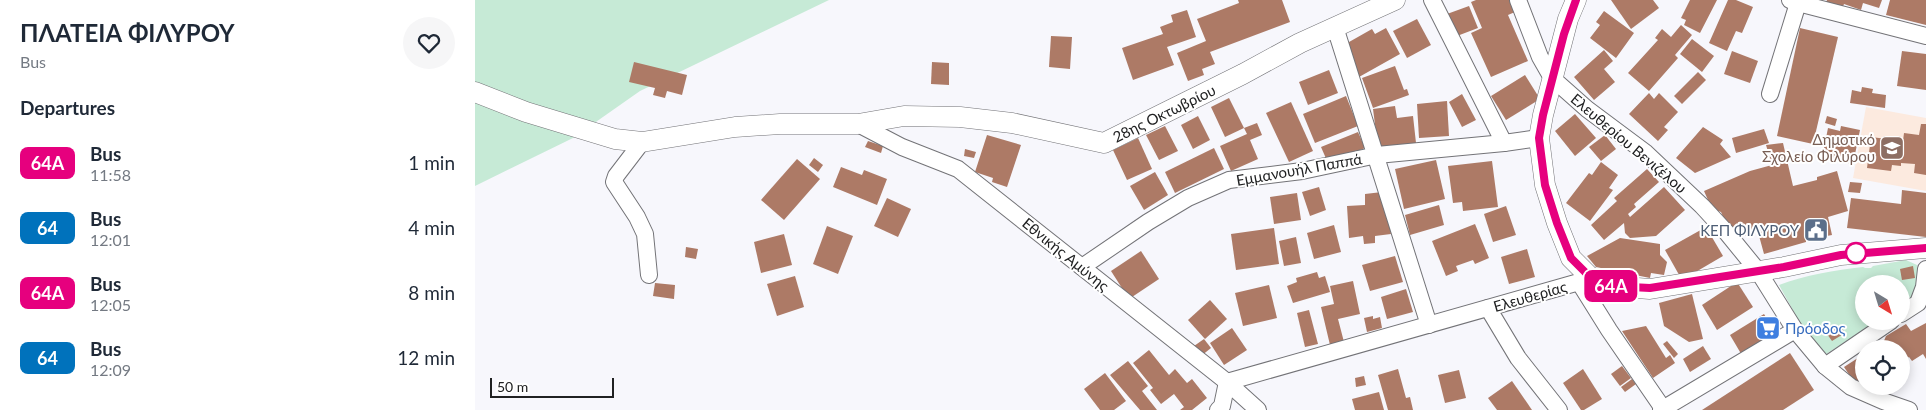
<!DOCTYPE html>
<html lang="en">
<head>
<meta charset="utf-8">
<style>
	body { margin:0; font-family:Lato,sans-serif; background:#f6f6f7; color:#1f2937; height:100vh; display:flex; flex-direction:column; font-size:19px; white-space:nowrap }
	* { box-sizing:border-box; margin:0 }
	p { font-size:16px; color:#747a83 }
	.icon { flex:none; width:28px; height:28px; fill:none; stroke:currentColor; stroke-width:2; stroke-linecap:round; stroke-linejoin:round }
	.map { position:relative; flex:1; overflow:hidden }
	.drawer { display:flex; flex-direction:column; background:#fff; width:475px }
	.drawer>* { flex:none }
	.badge { padding:0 10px; border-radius:8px; font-size:18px; line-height:32px }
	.needle { width:32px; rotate:142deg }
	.buttons { position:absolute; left:1380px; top:275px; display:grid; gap:10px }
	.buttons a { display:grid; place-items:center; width:55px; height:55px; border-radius:50%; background:#fff; box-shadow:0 2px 12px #0003; font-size:25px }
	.scale { position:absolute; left:15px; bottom:12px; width:124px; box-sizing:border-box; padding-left:5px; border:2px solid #202122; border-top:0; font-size:14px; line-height:18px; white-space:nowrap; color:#202122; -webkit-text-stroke:4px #fff; paint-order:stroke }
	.map>.badge { position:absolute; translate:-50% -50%; box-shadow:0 0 0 2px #fff }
	h2 { padding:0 20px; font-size:19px; line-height:45px }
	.round { display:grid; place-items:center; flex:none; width:52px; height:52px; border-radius:26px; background:#f6f6f7 }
	.overview { display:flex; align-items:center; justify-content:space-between; height:85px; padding:0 20px }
	h1 { font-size:24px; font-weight:700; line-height:38px }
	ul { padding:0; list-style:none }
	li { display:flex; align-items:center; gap:15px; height:65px; padding:0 20px }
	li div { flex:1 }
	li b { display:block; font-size:19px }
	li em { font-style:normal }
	li .badge { min-width:55px; font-weight:700; text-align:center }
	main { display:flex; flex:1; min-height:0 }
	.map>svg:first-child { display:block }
	.education { fill:#fceadf }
	.green { fill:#c6ead6 }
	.building { fill:#ad7a66 }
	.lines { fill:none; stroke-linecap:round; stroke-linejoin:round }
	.minor-casing { stroke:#737377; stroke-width:18 }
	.tertiary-casing { stroke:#737377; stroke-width:21 }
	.minor { stroke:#fff; stroke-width:16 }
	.tertiary { stroke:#fff; stroke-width:20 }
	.line-casing { stroke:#fff; stroke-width:11 }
	.line { stroke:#e6007e; stroke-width:8 }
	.stop-dot { fill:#fff; stroke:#e6007e; stroke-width:2.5 }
	.labels { text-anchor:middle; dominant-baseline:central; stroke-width:4; stroke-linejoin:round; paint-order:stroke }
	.street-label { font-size:15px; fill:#202122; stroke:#fff }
	.education-label { font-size:15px; fill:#785e54; stroke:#fff; text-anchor:end }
	.service-label { font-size:15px; fill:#4e5e75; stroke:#fff; text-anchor:end }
	.shop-label { font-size:15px; fill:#366cbe; stroke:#fff; text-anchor:start }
</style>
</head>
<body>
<main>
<section class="drawer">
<div class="overview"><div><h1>ΠΛΑΤΕΙΑ ΦΙΛΥΡΟΥ</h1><p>Bus</p></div><a class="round"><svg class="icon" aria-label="heart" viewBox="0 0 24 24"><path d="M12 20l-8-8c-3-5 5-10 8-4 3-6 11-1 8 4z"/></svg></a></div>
<h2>Departures</h2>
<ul>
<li><span class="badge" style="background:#e6007e;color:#fff">64Α</span><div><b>Bus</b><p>11:58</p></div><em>1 min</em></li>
<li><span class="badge" style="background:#0072bc;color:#fff">64</span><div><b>Bus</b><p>12:01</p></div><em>4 min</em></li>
<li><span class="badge" style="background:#e6007e;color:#fff">64Α</span><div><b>Bus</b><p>12:05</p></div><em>8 min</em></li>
<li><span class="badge" style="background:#0072bc;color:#fff">64</span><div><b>Bus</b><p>12:09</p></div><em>12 min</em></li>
</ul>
</section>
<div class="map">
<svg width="1451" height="410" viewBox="0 0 1451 410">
	<rect width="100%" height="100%" fill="#f7f7fc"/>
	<polygon class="education" points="1391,107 1451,118 1451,191 1378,178"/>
	<g class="green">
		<polygon points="0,0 354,0 165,91 98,138 0,186"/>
		<path d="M1431,260L1442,265C1445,288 1445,292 1426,306V284H1389V321H1403L1348,356L1330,332L1304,285C1330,275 1360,270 1388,267L1390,268H1396L1398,266Z"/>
	</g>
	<g class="building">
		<polygon points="763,0 807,0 815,22 735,52 740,64 727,69 729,75 713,81 702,53 731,41 722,19 764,3"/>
		<polygon points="1001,0 1035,0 1040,12 1033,15 1053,61 1016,77 996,33 1007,28 996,2"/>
		<polygon points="1136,0 1178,0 1184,8 1156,29"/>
		<polygon points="1215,0 1242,0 1225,33 1209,25 1211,20 1206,18"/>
		<polygon points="1253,0 1261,0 1278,7 1267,33 1261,31 1252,51 1234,43"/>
		<polygon points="1352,0 1407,0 1404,8 1388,3 1386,10 1369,4 1366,11 1350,5"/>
		<polygon points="1415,0 1451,0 1451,25 1411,15"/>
		<polygon points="994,6 1003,28 982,36 972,14"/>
		<polygon points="712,10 721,37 692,47 699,65 658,80 647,48 688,34 685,27 698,22 696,15"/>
		<polygon points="1129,11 1159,33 1141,58 1115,38 1125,25 1121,22"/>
		<polygon points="942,19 956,45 932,58 918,31"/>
		<polygon points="1206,25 1217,35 1200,55 1203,58 1174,91 1153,73 1183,40 1180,38 1187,29 1196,37"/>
		<polygon points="911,28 925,54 884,77 867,46 897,29 900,34"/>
		<polygon points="1325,28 1363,37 1338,144 1302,136"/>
		<polygon points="576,36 597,37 595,69 574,67"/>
		<polygon points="1217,39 1239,56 1227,72 1205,54"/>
		<polygon points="1129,50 1138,61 1129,69 1140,82 1119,100 1099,77"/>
		<polygon points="1257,51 1283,61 1275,83 1249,74"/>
		<polygon points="1427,51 1451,54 1451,90 1422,86"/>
		<polygon points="159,62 212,75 207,95 192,91 190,98 178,95 180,88 154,82"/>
		<polygon points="457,62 474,63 474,85 456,84"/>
		<polygon points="920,66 929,90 932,89 934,95 898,108 887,78"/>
		<polygon points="854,70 863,93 833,105 824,82"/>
		<polygon points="1223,72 1231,80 1207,104 1199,96"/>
		<polygon points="1050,75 1065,99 1031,120 1016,96"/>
		<polygon points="1387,87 1398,89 1397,93 1411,95 1410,108 1375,103 1377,90 1386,92"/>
		<polygon points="1174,93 1179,99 1184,93 1203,112 1189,127 1193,130 1183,141 1154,114"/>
		<polygon points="987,94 1001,120 987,127 974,102"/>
		<polygon points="871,96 883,126 840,143 828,114"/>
		<polygon points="754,98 769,128 750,137 736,107"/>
		<polygon points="972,101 974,136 944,138 942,104"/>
		<polygon points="816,102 838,151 814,162 791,113"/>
		<polygon points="920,106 922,118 938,116 941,143 903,148 898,109"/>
		<polygon points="1100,114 1121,138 1100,156 1080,131"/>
		<polygon points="723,116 735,140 718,149 706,125"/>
		<polygon points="1352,116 1362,119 1360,126 1350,123"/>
		<polygon points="782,123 787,135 775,140 783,159 756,171 745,146 772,134 769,128"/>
		<polygon points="1446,124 1451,124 1451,175 1439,173 1440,164 1426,163 1426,166 1417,165 1416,171 1392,168 1396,137 1428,141 1429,133 1444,135"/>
		<polygon points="690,126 703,151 684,160 671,135"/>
		<polygon points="1366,126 1385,130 1378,164 1347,158 1353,128 1365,131"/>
		<polygon points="1228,127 1248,140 1245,144 1256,157 1220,173 1201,158"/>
		<polygon points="1289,129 1294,143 1261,153 1257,138"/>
		<polygon points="883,132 890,148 853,163 846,147"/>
		<polygon points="512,135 546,145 532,187 517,182 518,178 500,172"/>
		<polygon points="1130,135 1141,149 1126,161 1114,147"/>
		<polygon points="663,138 677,169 652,180 638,150"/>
		<polygon points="393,141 408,146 406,153 390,147"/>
		<polygon points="1308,143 1318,186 1342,180 1342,177 1362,171 1373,211 1353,217 1357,235 1331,240 1331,242 1289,254 1283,232 1258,239 1246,212 1237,209 1229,191 1275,171 1297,165 1291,145"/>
		<polygon points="739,148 749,169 700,193 690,172"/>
		<polygon points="490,149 501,152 499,158 489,156"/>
		<polygon points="339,158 348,165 343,172 334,165"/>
		<polygon points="322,159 345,179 309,220 286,200"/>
		<polygon points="961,160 970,199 929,209 920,169"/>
		<polygon points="1017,161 1023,207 988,211 987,202 978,203 973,166"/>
		<polygon points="1126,162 1143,175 1134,188 1138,190 1115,221 1091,203 1114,173 1117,175"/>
		<polygon points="366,167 387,175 389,170 412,179 402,205 358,187"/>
		<polygon points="1172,169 1184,182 1159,204 1161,207 1153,214 1155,217 1189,187 1210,210 1181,236 1155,238 1150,233 1149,223 1129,240 1116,225 1142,201 1139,198"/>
		<polygon points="680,172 693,195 669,210 655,186"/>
		<polygon points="1375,182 1387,183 1385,193 1373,192"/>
		<polygon points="844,187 851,210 835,216 827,192"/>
		<polygon points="1427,190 1451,193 1451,237 1372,228 1376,198 1426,204"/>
		<polygon points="907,192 913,203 916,234 900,236 900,243 889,244 888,236 874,238 872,206 890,205 890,194"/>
		<polygon points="822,193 826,220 799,224 795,197"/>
		<polygon points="412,198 436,209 423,237 399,226"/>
		<polygon points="964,205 969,225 935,235 930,215"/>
		<polygon points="1031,206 1041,235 1018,242 1009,214"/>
		<polygon points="1000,224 1014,258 1000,264 998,260 981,266 983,271 971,276 957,241"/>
		<polygon points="859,225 866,252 839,259 832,233"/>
		<polygon points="352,226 378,236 363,274 338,264"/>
		<polygon points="1231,227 1248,256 1207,280 1190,250"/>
		<polygon points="799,228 804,264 761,270 756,234"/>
		<polygon points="309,234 317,265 286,273 279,242"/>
		<polygon points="821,237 826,263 809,266 804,241"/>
		<polygon points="1145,238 1185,244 1185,255 1192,262 1189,275 1176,273 1175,278 1121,267 1112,256"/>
		<polygon points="211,247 223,249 221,259 210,257"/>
		<polygon points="1052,249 1060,277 1034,284 1026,257"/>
		<polygon points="666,251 684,279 654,299 636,271"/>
		<polygon points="920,256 928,282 895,291 887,265"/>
		<polygon points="1438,266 1440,278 1427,280 1425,269"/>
		<polygon points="842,272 844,278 850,276 855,292 818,303 812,286 822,282 821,278"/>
		<polygon points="320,276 329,307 302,316 292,284"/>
		<polygon points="878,281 885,314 863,319 869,342 855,345 846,307 859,304 855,286"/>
		<polygon points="1262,282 1278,307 1242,330 1227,305"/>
		<polygon points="180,283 200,285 199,299 178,296"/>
		<polygon points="794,285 802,318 768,326 760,293"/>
		<polygon points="931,289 938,312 912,319 906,297"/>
		<polygon points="1217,294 1228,339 1214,342 1189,326 1184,303"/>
		<polygon points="735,300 752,319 730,339 713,320"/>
		<polygon points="834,310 843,344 830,347 822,313"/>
		<polygon points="1289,314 1304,338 1268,357 1255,335"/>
		<polygon points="898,316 898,319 905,317 907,328 892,332 889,318"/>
		<polygon points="1451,323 1451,359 1448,354 1437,361 1434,357 1426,361 1426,349 1396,349 1403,344 1406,348 1411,336 1431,324 1436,331"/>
		<polygon points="1365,325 1370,333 1357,341 1352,334"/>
		<polygon points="1171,326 1191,358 1195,355 1200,363 1178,378 1147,331"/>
		<polygon points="757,328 772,350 749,365 735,343"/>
		<polygon points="729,339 736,348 726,356 719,346"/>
		<polygon points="1192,341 1203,354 1199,358 1188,344"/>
		<polygon points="1228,346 1236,359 1215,372 1208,359"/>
		<polygon points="674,350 694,375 700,369 712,383 717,379 732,398 717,410 705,410 709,407 699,394 686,404 675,390 678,388 658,363"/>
		<polygon points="1315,353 1339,390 1308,410 1227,410"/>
		<polygon points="1389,354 1389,385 1379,382 1369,367"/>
		<polygon points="653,361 673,386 667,391 682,410 665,410 635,375"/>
		<polygon points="1147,366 1156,378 1145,386 1136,374"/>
		<polygon points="923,369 931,398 935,397 938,410 913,410 903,375"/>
		<polygon points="1108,369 1127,399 1109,410 1106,410 1088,383"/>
		<polygon points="984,370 991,398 970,403 963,375"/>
		<polygon points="630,373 651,401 639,410 625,410 609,389"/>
		<polygon points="889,376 891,385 881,387 880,378"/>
		<polygon points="1157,379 1161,384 1150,392 1146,387"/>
		<polygon points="1037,381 1046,394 1057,410 1022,410 1013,398"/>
		<polygon points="904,392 909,410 880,410 877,399"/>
	</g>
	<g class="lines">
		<defs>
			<g id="minor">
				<polyline points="957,0 1029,143"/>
				<polyline points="1043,0 1065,57 1077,78 1112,109 1171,153 1227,206 1252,233 1283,271 1320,330 1350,366 1376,387 1408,401 1434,410"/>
				<polyline points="1315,0 1323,3 1451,36"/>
				<polyline points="860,27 954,325"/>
				<polyline points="1295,94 1323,3"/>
				<polyline points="383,124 427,147 483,169 752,382 783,410"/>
				<polyline points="167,142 141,176 139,182 162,217 170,234 174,275"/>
				<polyline points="607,267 673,222 713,198 754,180 827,171 902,155 1029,143 1064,138"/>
				<polyline points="1104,282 1134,330 1189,410"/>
				<polyline points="1013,308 1043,358 1084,410"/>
				<polyline points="1426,314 1443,303 1449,287 1451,269"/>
				<polyline points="1350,366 1416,321"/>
				<polyline points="743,410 747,406 752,382 1104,282 1114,276"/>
				<polyline points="1186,410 1320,330"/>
			</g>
			<g id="tertiary">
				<polyline points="1101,0 1093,19 1068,115 1064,138 1070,185 1082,223 1096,258 1114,276 1136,286 1175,289 1309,267 1366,255 1451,248"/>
				<polyline points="0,92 51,112 140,139 167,142 260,127 305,124 383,124 429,116 485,117 537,123 629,143 768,74 825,43 920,0"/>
			</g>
		</defs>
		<use href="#minor" class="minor-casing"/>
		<use href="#tertiary" class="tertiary-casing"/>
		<use href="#minor" class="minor"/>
		<use href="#tertiary" class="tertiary"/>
	</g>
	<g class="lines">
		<defs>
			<polyline id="line" points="1101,0 1089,34 1068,115 1064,138 1070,185 1082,223 1096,258 1114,276 1136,286 1175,288 1309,267 1366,255 1451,248"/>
		</defs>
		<use href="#line" class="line-casing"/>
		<use href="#line" class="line"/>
	</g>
	<defs>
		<symbol id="school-square" viewBox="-11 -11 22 22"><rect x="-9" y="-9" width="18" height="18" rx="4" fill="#8d6e63" stroke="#fff"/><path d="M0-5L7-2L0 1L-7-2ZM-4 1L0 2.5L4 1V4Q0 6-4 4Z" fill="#fff"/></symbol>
		<symbol id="civic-square" viewBox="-11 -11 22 22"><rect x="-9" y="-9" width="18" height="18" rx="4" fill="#5c6f8a" stroke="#fff"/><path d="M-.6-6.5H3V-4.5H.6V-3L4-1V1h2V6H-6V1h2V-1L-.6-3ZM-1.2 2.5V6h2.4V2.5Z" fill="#fff"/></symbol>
		<symbol id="supermarket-square" viewBox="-11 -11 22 22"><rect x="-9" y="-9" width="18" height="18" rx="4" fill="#3f7fe0" stroke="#fff"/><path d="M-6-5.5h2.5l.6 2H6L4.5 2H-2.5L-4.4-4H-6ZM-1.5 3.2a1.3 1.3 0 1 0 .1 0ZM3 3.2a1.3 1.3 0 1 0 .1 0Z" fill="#fff"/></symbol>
	</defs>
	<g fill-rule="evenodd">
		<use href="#school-square" x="1403" y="134" width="28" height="28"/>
		<use href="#civic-square" x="1327" y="216" width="28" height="28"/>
		<use href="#supermarket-square" x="1279" y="314" width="28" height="28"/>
	</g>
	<circle class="stop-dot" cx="1381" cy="253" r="10"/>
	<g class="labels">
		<g class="street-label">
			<text transform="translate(689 113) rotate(-26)">28ης Οκτωβρίου</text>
			<text transform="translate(1154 143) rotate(40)">Ελευθερίου Βενιζέλου</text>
			<text transform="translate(824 169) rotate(-10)">Εμμανουήλ Παππά</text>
			<text transform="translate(591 254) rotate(39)">Εθνικής Αμύνης</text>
			<text transform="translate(1055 296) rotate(-16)">Ελευθερίας</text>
		</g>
		<g class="education-label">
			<text x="1400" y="139">Δημοτικό<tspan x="1400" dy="17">Σχολείο Φιλύρου</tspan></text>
		</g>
		<g class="service-label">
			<text x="1324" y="230">ΚΕΠ ΦΙΛΥΡΟΥ</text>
		</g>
		<g class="shop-label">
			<text x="1310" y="328">Πρόοδος</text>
		</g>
	</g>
</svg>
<div class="buttons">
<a><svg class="needle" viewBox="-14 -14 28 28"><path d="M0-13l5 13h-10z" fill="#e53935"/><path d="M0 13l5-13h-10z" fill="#747a83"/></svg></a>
<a><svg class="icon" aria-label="locate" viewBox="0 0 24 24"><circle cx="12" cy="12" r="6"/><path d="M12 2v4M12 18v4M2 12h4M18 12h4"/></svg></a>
</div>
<div class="scale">50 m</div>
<b class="badge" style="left:1136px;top:286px;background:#e6007e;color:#fff">64Α</b>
</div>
</main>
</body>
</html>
